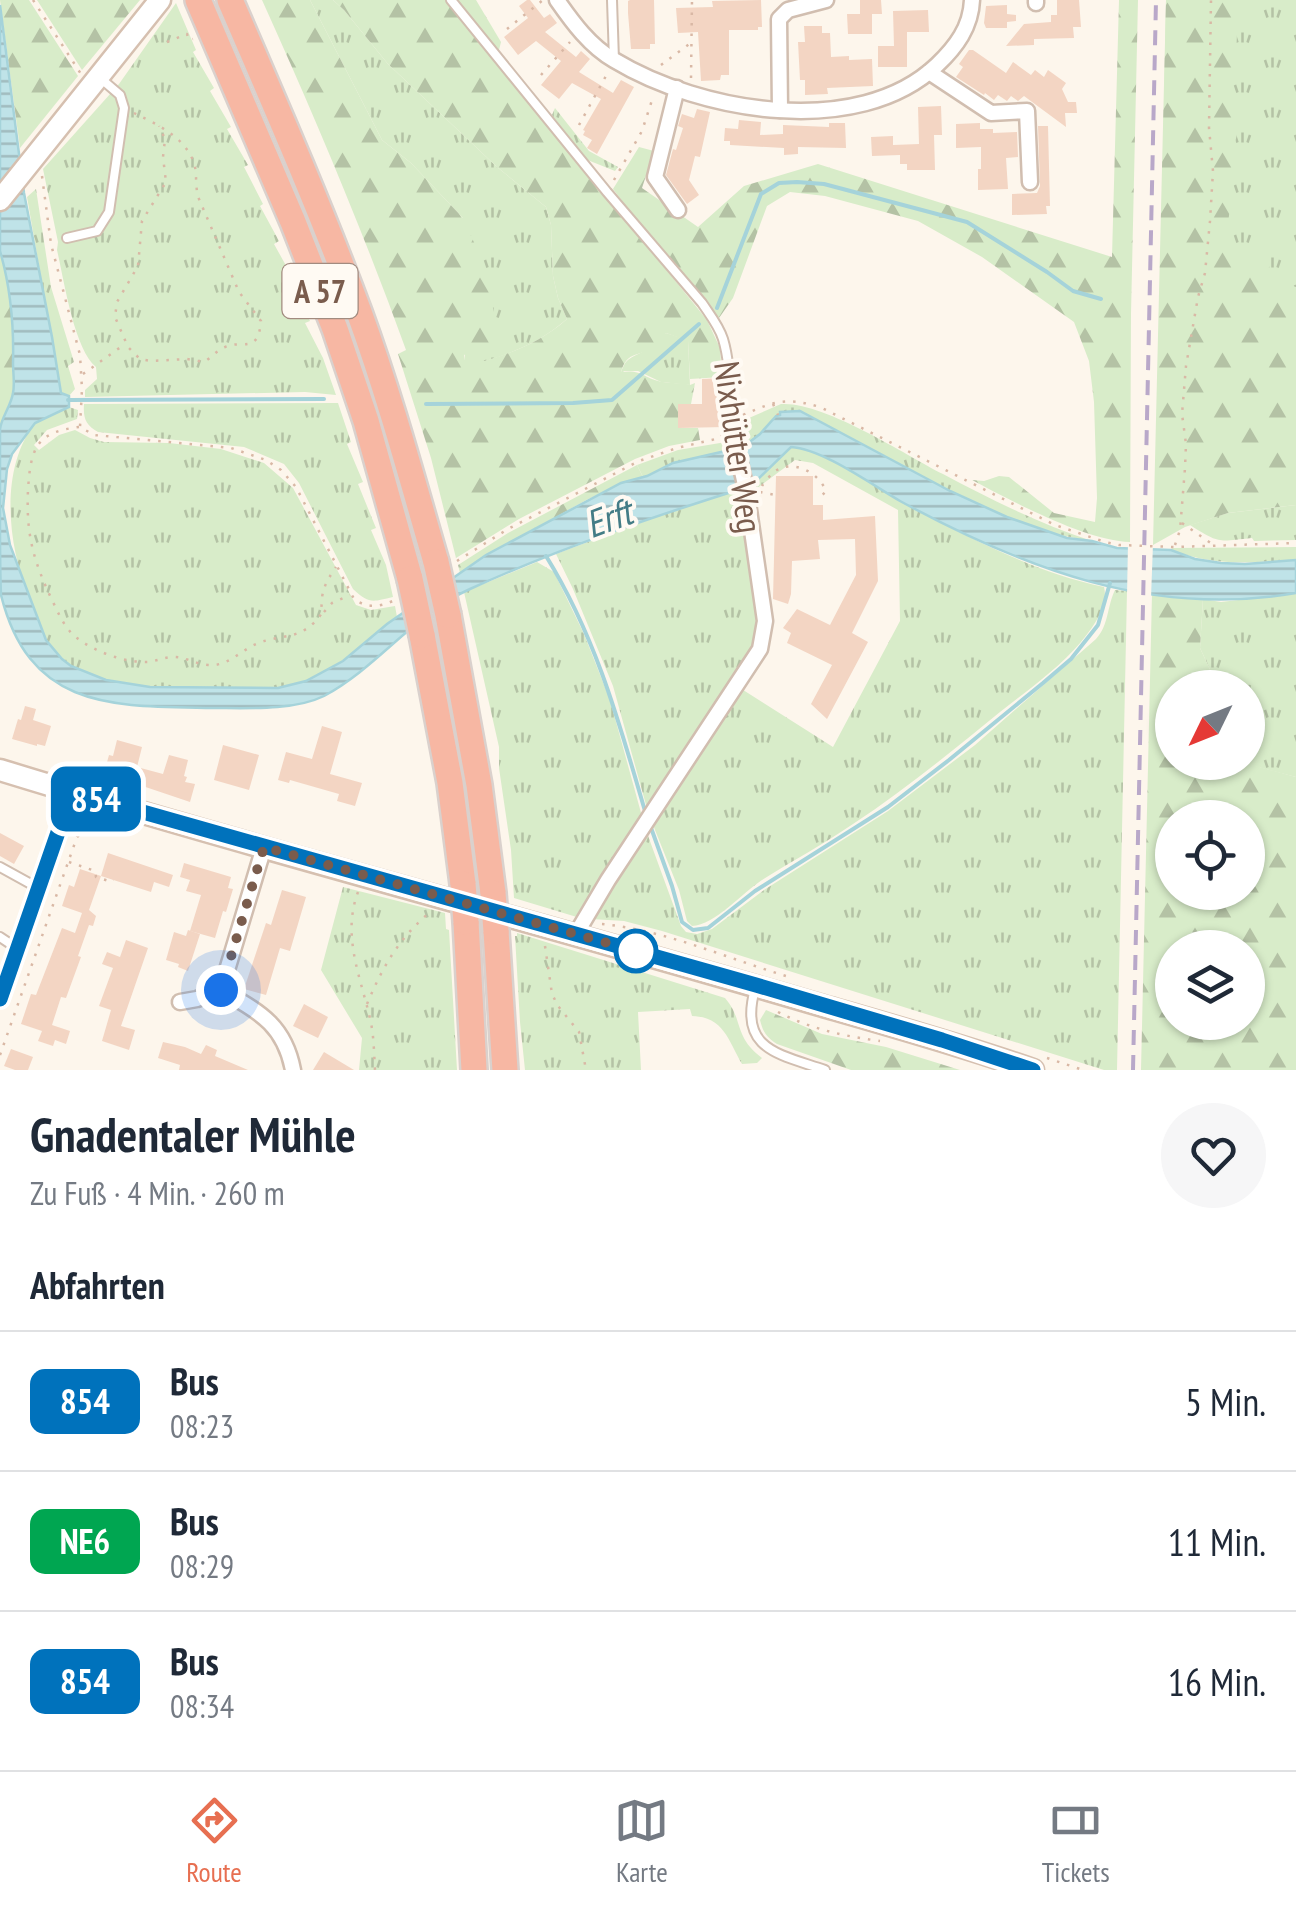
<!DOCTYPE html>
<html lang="de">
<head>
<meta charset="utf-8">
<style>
	body { margin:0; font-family:"PT Sans Narrow",sans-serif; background:#f6f6f7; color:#1f2937; height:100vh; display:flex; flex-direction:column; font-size:38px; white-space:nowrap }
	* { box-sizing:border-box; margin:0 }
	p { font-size:32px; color:#747a83 }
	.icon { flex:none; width:55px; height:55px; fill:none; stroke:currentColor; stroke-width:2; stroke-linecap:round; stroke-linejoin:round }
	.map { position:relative; height:1070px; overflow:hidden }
	.details { display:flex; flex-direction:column; background:#fff; flex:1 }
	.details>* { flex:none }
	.badge { padding:0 20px; border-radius:15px; font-size:35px; line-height:65px }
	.needle { width:65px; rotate:227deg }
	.tools { position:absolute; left:1155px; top:670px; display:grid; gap:20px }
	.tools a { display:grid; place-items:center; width:110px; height:110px; border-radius:50%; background:#fff; box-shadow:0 2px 8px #0004; font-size:50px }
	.you { position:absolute; width:50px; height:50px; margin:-25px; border:8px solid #fff; border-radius:50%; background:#1a73e8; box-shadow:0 0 0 15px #1a73e833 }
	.map>.badge { position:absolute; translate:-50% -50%; box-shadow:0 0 0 5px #fff }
	h2 { padding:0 30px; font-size:38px; line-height:90px }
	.round { display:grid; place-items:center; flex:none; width:105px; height:105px; border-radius:52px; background:#f6f6f7 }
	.headline { display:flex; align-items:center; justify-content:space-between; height:170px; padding:0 30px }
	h1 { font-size:48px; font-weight:600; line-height:75px }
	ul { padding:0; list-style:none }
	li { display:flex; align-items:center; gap:30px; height:140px; padding:0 30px; border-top:2px solid #e0e1e3 }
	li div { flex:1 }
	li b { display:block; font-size:38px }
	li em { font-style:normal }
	li .badge { min-width:110px; font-weight:700; text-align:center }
	.menu { display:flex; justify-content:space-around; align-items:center; height:140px; border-top:2px solid #e0e1e3; background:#fff; font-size:28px; color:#747a83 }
	.menu a { display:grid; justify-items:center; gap:5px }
	.menu .on { color:#e76f51 }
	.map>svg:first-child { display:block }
	.grass { fill:url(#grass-tufts) }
	.forest { fill:url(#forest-firs); fill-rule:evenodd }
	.water { fill:url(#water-rules); stroke:#a5d3da; stroke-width:2.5 }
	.pier { fill:#fdf6ec }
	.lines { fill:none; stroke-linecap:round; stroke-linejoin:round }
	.stream { stroke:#a5d3da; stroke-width:4 }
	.building { fill:#f3d5c3 }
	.service-casing { stroke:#d1beb0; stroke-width:12 }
	.minor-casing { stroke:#d1beb0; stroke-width:19 }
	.secondary-casing { stroke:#d6c0b0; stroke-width:25 }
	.motorway-casing { stroke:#dad1cd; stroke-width:30 }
	.path { stroke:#d9b8a5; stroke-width:2.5; stroke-dasharray:2.5 8; stroke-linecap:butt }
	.service { stroke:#fff; stroke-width:8 }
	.minor { stroke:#fff; stroke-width:14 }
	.secondary { stroke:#fff; stroke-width:20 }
	.motorway { stroke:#f7b7a3; stroke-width:25 }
	.rail { stroke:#b9a8c9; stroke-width:4; stroke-dasharray:15 10; stroke-linecap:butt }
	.motorway-bridge-casing { stroke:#dad1cd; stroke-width:30; stroke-linecap:butt }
	.motorway-bridge { stroke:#f7b7a3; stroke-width:25 }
	.line-casing { stroke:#fff; stroke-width:22 }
	.line { stroke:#0072bc; stroke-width:15 }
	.walk { stroke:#7a5c4d; stroke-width:10; stroke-dasharray:0 18 }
	.stop-dot { fill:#fff; stroke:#0072bc; stroke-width:5 }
	.labels { text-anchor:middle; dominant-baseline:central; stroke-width:8; stroke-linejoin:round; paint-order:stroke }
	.shield { fill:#fffaf3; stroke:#a28b7f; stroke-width:2.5 }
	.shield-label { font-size:32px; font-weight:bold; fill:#7a5c4d }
	.street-label { font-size:35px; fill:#7a5c4d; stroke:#fffaf3 }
	.water-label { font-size:38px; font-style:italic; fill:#437c86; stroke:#fffaf3 }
</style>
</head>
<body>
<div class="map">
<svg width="1296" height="1070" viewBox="0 0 1296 1070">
	<defs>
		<pattern id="grass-tufts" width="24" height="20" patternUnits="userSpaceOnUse" patternTransform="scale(2.5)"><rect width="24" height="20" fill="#d8ecc9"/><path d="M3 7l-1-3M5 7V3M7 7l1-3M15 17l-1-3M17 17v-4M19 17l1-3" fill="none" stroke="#b4c2a5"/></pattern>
		<pattern id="forest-firs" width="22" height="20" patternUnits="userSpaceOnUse" patternTransform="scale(2.5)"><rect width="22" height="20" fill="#d8ecc9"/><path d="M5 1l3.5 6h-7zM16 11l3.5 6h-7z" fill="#b4c2a5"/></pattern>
		<pattern id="water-rules" width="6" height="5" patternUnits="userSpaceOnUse" patternTransform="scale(2.5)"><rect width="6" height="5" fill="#bfe3e8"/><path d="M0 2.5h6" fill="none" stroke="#a0bbbe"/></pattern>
	</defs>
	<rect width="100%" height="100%" fill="#fdf6ec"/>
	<g class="grass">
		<path d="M310,0H333L344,10L388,64L497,167L546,207L551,225L553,276L558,298L567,319C536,346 504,356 465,367L463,218L411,163L382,140Z"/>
		<polygon points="457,0 476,0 501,42 499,50 496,49"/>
		<polygon points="1166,0 1296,0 1296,378 1160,316"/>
		<path d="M176,3L196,50L193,52L214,88L210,91L231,127L227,129L248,165L244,167L263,204L260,206L279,241L274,244L294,280L290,283L310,321L305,323L323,358L336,395L305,392L85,397V390L97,379L96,367C74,349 64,280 57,250L58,242L43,169L119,84Z"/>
		<polygon points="555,108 589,151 618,167 615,171 585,159 552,115"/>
		<polygon points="36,189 51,287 74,362 68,366 75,389 69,396 61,393 27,197"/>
		<path d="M666,333L688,340L690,385L661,382L638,371H624L620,376C625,358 629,359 644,351C652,348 659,339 666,333Z"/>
		<path d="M338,403L351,442L347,444L363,482L358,484L376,528L371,530L386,565L393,597C372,602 369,604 353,589L299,483L284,464L244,447L98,432C86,425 83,419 84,404Z"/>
		<path d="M781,404C823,401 904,454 943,474C992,500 1040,524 1092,541C1053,536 1016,521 981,505C919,477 861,442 800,411L775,417L760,434L743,447L738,437L742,421Z"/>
		<path d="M69,407L78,410L77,419L47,430L34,445L39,450L59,435L75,430L90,438L104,442L169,443L221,449L264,463L293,488L356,605L371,610L395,606L397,617C366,639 341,669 303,682C277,691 247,688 220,688C172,687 113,693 70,665C46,650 38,620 28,595C7,542 0,468 35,423C44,415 58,411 69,407Z"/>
		<polygon points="726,442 731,449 647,476 643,477 637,465 678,450"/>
		<path d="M791,446C824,450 872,486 902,502C966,536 1033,572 1104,587C1109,606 1093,627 1081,642C1058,669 1028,690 1000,712C952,751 905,790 853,824C824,844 792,861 762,880C742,893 715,925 692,926L687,921L679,890L653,825L740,688L833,747L900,621L898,510L813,463L795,460L756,489L753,487L752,485Z"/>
		<polygon points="741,489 761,620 756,646 648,812 613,686 573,589 556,554 662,514"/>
		<path d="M1296,505V540L1254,541L1252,538C1219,541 1221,545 1190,525L1228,513Z"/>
		<path d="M1296,547V560C1248,562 1218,567 1171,550L1172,548Z"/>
		<polygon points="537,562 554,572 584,634 610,700 643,820 580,918 514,898 511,850 499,768 499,747 464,592"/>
		<path d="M1115,590L1127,591L1117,1070H1104L662,931L624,921L591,919L647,833L681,926L686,932L697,934L712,929L764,890L888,811L975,745L1096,639C1109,625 1107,606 1115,590Z"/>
		<polygon points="1296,593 1296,777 1246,764 1248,762 1248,688 1218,687 1200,648 1203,599 1221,602"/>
		<polygon points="343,887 445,913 446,929 449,930 457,1070 359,1070 362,1038 321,970"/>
		<path d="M517,933L725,998C744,1020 733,1036 762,1058L757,1063L742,1064C728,1040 724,1017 692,1016L690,1009L638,1012L641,1070H525L520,1022L515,936H517Z"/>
	</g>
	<g class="forest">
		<polygon points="0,0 29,0 78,76 20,148"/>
		<polygon points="37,0 140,0 82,70"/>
		<path d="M262,0H310L382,140L411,163L463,218L481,258L501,341L464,355L466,366C504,356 536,346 567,319L558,298L553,276L551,225L546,207L497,167L388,64L344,10L333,0H448L707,320L720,348L722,377L690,379L688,341L666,333C662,339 660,343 655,347C640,357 627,350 621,372C643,369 644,379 663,382C673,384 680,382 690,385L695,383L691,404L678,405V428H698L700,440L669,446L635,459L519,519L456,558L431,458L398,354L406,350C363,231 314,115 262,0Z"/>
		<path d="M1119,0H1138L1131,314L1130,542C1086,541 1012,501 972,480L984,481L999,476L1009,477L1054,513L1095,522L1097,498L1094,402L1089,361L1074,322L982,257L918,221L825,196L790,192L767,206L733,298L719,318L654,243L613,189L639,147L654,151L642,188L698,227L744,186L818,164L1112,257Z"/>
		<path d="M1166,0H1245L1238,6L1236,59L1222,87L1226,102L1241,116L1233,152L1236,166L1225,244L1234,266L1240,267L1254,254H1262L1269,259C1268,281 1278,281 1296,287V505L1228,513L1185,527L1153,545Z"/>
		<polygon points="0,251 9,283 14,326 13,393 0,426"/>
		<path d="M637,465L643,477C612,485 584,501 556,517C523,535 490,552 460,573L458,565L508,533Z"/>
		<path d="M1152,593L1203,599L1200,648L1218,687L1172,688V762L1245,763L1296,777V1070H1141ZM1172,818H1248V892H1172ZM1172,948H1248V1022H1172Z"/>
		<path d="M766,1010L822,1034L886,1047L960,1070H851L777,1044C766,1037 763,1032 760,1020Z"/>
	</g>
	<path class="water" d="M0,5L24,193L52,337L61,393L69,396V407L35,423L12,454L7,469L3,508L10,545L46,640L62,659L71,666L106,680L150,687L278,688L306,681L343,661L387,624L486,555L621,483L647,476L673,463L743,447L760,434L776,416L780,415V412L800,411L950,491L1007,517L1067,538L1092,541L1117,548L1171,550L1195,559L1221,563L1245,564L1296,560V593C1152,618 1025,569 900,501C872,485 823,449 791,447L752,485L750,479L741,489C649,518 558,549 470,589C414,614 378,667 324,696C294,711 245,708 212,708C114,706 30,711 1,595C0,572 0,544 0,520C0,490 0,458 0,429C2,416 11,406 13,393C15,384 13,373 13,363C14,324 11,289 0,251Z"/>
	<polygon class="pier" points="1128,543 1153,544 1151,598 1127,596"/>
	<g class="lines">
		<g class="stream">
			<polyline points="717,308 761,194 779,183 797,182 824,184 967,222 1047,272 1073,291 1101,299"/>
			<polyline points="68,400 324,399"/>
			<polyline points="426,404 573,403 612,400 699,324"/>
			<path d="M546,556C596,637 619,722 645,811"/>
			<polyline points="650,825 672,886 682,922 693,930 708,928 755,891 888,807 949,760 1043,683 1071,659 1098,625 1110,583"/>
		</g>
	</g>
	<g class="building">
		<polygon points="527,0 530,0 544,18 550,14 557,23 545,32 576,57 581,51 590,59 579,72 613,93 621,80 634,87 597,154 587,148 592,140 583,135 585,131 583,130 601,99 572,83 559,99 541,85 561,61 536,41 518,55 504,37 528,18 519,6"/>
		<polygon points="630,0 654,0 655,44 650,44 650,49 631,49 628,13 628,1"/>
		<polygon points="761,0 762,27 758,27 758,30 729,30 729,75 721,75 720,80 701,81 698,32 678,33 676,8 713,7 712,1"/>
		<polygon points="860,0 881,0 882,14 872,14 872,34 848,34 847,14 860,14"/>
		<polygon points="1057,0 1079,0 1081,27 1073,27 1074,38 1034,39 1034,45 1006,46 1024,24 1051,22 1051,15 1057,15"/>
		<polygon points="1007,5 1007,14 1016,15 1016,21 1007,22 1007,28 986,28 984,23 986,6"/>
		<polygon points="928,10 929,32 907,32 907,67 878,67 878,46 894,46 893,11"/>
		<polygon points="804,26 822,26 822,33 830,33 831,57 849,56 849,60 872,59 873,86 827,88 828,94 805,95 805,80 800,80 798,42 805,42"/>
		<polygon points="969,50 973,50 1006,73 1013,62 1031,75 1035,70 1044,77 1048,70 1066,83 1062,89 1068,102 1076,102 1077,113 1065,113 1066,127 1024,96 1018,101 1011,96 1007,101 998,95 994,100 985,93 984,95 956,77 963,67 959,64"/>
		<polygon points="941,106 942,135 934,135 935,170 907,170 907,164 900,164 900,155 872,156 871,137 893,136 893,145 919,144 918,107"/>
		<polygon points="697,109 710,112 700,157 695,156 689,180 699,195 687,204 666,175 673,149 676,150 683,128 678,126 682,114 694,118"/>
		<polygon points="739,120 761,122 760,135 783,134 783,125 829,127 829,123 845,123 846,148 798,147 798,154 784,155 784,148 730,145 730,141 724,141 725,128 738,129"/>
		<polygon points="980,123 980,129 993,129 993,133 1017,132 1018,157 1006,158 1008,189 978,190 978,169 981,169 981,147 956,148 956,124"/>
		<polygon points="1038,126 1048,126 1050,206 1046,206 1047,214 1012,215 1012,194 1037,193 1040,186"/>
		<polygon points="722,378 725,427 678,428 678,404 702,404 702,379"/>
		<polygon points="776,476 813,476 813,505 823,505 823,520 875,516 878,581 852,633 868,642 827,719 811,704 832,665 787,643 791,633 783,628 797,609 830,625 856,575 855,539 818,540 820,559 792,561 791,594 788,604 773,599"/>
		<polygon points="25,706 36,709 33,720 51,726 45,746 37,744 37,746 12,739 18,719 21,720"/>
		<polygon points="322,726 342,732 330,774 362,783 355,806 337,801 339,794 290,780 289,783 278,780 286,752 312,759"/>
		<polygon points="117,740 142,747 137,767 163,774 169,755 188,760 184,776 187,777 185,782 195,784 190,802 104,773 109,755 113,756"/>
		<polygon points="223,745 259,755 249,790 214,780"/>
		<polygon points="0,833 24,846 14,864 0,856"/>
		<polygon points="108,853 173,875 169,887 154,882 151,892 101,876"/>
		<polygon points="184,863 231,877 228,888 233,889 226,912 223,911 215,938 190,931 201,895 186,891 190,880 180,877"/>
		<polygon points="80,869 101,876 89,910 96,916 93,926 89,925 78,956 81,957 66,998 61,997 52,1025 70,1031 66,1044 55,1040 53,1046 38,1041 42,1031 21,1024 31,994 36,995 62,928 75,933 82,913 62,906 69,885 74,887"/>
		<polygon points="282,890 306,897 290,951 280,948 266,995 244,989 266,923 271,925"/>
		<polygon points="188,930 200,934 188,971 178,967 179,964 166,960 174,932 186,936"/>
		<polygon points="126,940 148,948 121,1026 135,1030 129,1050 102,1041 111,1010 99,1006 113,968 102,964 107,952 120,957"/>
		<polygon points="304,1004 328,1017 318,1038 293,1026"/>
		<polygon points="163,1042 185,1047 201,1054 206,1045 217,1050 215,1056 248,1070 179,1070 180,1065 158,1058"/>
		<polygon points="11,1049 33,1057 28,1070 15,1070 4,1066"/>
		<polygon points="324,1052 354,1070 313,1070"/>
	</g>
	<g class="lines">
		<defs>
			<g id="service">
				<path d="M451,0L607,192L702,303C710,315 719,326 723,339C733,372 728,412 736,446"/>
				<polyline points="612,0 614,60"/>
				<polyline points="67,238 97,231 109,212 124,108 120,95 99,77"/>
				<polyline points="0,867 40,889"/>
				<polyline points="0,937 18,949"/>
				<path d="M755,989C738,1050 779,1054 825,1070"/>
			</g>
			<g id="minor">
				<path d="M557,0C573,23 590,46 614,60C700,112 858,140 937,65C956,47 971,27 972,0"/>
				<polyline points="1036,0 1036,3"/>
				<polyline points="929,72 991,113 1027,111 1030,182"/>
				<polyline points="677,88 655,177 678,210"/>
				<polyline points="780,110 779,19 788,10 826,0"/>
				<polyline points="576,934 608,880 760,649 765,621 746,489 736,446"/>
				<polyline points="221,990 264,847"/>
				<path d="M221,990C259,1012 284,1024 293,1070"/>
				<polyline points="0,999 72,792"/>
				<polyline points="180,1002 197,999 221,990"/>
			</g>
			<g id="secondary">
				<polyline points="0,200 160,0"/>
				<path d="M0,770C273,854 549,925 823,1006C893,1026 964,1046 1033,1070"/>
			</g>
			<g id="motorway">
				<polyline points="198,0 293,222 335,329 366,421 410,579"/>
				<path d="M230,0C275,104 320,207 359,312C389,394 412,479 436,562"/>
				<polyline points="448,615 479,785 493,893"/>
				<polyline points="422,635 450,783 463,884"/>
				<polyline points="466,922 474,1070"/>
				<polyline points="496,931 505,1070"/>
			</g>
		</defs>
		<use href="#service" class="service-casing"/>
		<use href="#minor" class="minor-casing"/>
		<use href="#secondary" class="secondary-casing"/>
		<use href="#motorway" class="motorway-casing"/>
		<g class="path">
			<polyline points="33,0 81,74"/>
			<polyline points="507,29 543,0"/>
			<polyline points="167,42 187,34 189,40 193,39"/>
			<polyline points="661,65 692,42"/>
			<polyline points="541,75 570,42"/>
			<polyline points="691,78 692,0"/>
			<path d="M134,113C158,125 188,138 195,167C197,178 195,188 199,199L239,292L261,321C258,355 243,339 225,347C217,350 211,358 204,362L187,359L151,361L140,359L128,347L115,317L117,302L138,266L142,221L166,182L163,157L165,139L159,126"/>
			<polyline points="579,125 607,74"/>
			<path d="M42,176L51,244L80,355L82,389L80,427L94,435L231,448L266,460L281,470L296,487L354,599C368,609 380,607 395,600"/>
			<polyline points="614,180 642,131 653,97"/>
			<polyline points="83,374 125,344"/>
			<polyline points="773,404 778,415"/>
			<path d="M743,415C775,401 786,397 820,407L1055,525L1105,542L1119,545L1174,547L1296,543"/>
			<path d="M79,427C64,429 47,432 38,445C30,457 29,476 28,490C26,534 33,560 52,600C59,614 64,628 77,638C95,652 126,663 148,662C156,661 163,658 171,657C184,656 195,664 208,665C227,667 240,651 256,644C282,633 302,642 322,613C320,593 325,583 336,567"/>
			<path d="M762,486C763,484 772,473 774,472C793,458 819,473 826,491L819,499"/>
			<polyline points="760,492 775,495"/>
			<polyline points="1182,523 1212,544"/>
			<polyline points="1175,545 1180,530 1185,468 1186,444 1182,414 1186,366 1198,297 1205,273 1210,221 1213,171 1209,128 1211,0"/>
			<polyline points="457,561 508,529 639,461 677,448 720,438 723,435"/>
			<polyline points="324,612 332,603 350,595"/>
			<polyline points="69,862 95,871 96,877 112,882 113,880"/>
			<path d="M358,892C341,937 362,980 371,1023C374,1038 374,1054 375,1070"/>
			<path d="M602,924C665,930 726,958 786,976"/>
			<polyline points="545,946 552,994 558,1006 579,1032 586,1070"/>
			<path d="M367,1004C382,968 399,938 429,913"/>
			<path d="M778,1012C811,1029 843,1036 880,1041"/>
			<polyline points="0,1055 77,837 102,819"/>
			<polyline points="1047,1058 1083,1070"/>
		</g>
		<use href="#service" class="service"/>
		<use href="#minor" class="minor"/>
		<use href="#secondary" class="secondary"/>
		<use href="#motorway" class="motorway"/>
		<polyline class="rail" points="1133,1070 1156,0"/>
		<defs>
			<g id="motorway-bridge">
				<polyline points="436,562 448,615"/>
				<polyline points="410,579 422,635"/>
				<polyline points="463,884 466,922"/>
				<polyline points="493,893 496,931"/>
			</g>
		</defs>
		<use href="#motorway-bridge" class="motorway-bridge-casing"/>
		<use href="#motorway-bridge" class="motorway-bridge"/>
	</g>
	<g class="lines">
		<defs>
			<polyline id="line" points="0,999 72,792 756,985 942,1040 1033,1070"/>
		</defs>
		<use href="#line" class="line-casing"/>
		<use href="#line" class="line"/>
		<polyline class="walk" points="221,990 264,847 636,951"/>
	</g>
	<circle class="stop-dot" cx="636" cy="951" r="20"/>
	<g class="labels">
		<rect class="shield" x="282.5" y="264" width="75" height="54" rx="8"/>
		<g class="shield-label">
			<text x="320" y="291">A 57</text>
		</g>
		<g class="street-label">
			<text transform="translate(739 447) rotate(82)">Nixhütter Weg</text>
		</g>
		<g class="water-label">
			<text transform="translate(608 517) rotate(-20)">Erft</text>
		</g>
	</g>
</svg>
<div class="tools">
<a><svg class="needle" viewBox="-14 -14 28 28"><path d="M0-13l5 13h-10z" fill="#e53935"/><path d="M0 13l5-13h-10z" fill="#747a83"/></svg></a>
<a><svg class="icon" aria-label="locate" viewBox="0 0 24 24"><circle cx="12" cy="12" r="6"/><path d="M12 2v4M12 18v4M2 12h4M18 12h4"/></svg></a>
<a><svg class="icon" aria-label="layers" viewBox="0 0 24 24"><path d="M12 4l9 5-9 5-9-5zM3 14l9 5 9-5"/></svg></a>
</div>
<div class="you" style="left:221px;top:990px"></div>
<b class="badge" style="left:96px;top:799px;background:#0072bc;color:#fff">854</b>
</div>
<section class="details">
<div class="headline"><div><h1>Gnadentaler Mühle</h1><p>Zu Fuß · 4 Min. · 260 m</p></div><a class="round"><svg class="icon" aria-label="heart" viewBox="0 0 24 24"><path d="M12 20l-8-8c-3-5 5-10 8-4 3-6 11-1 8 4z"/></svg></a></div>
<h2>Abfahrten</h2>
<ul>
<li><span class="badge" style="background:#0072bc;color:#fff">854</span><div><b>Bus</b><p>08:23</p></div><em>5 Min.</em></li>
<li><span class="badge" style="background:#00a651;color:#fff">NE6</span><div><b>Bus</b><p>08:29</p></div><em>11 Min.</em></li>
<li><span class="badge" style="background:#0072bc;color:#fff">854</span><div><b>Bus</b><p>08:34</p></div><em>16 Min.</em></li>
</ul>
</section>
<nav class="menu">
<a class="on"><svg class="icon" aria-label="directions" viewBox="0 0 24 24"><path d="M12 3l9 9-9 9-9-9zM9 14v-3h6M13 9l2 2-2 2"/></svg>Route</a>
<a><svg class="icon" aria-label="map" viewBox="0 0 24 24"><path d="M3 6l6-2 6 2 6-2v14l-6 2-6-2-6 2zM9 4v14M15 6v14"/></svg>Karte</a>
<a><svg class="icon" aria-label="tickets" viewBox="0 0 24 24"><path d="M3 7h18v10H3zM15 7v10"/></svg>Tickets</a>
</nav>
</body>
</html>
